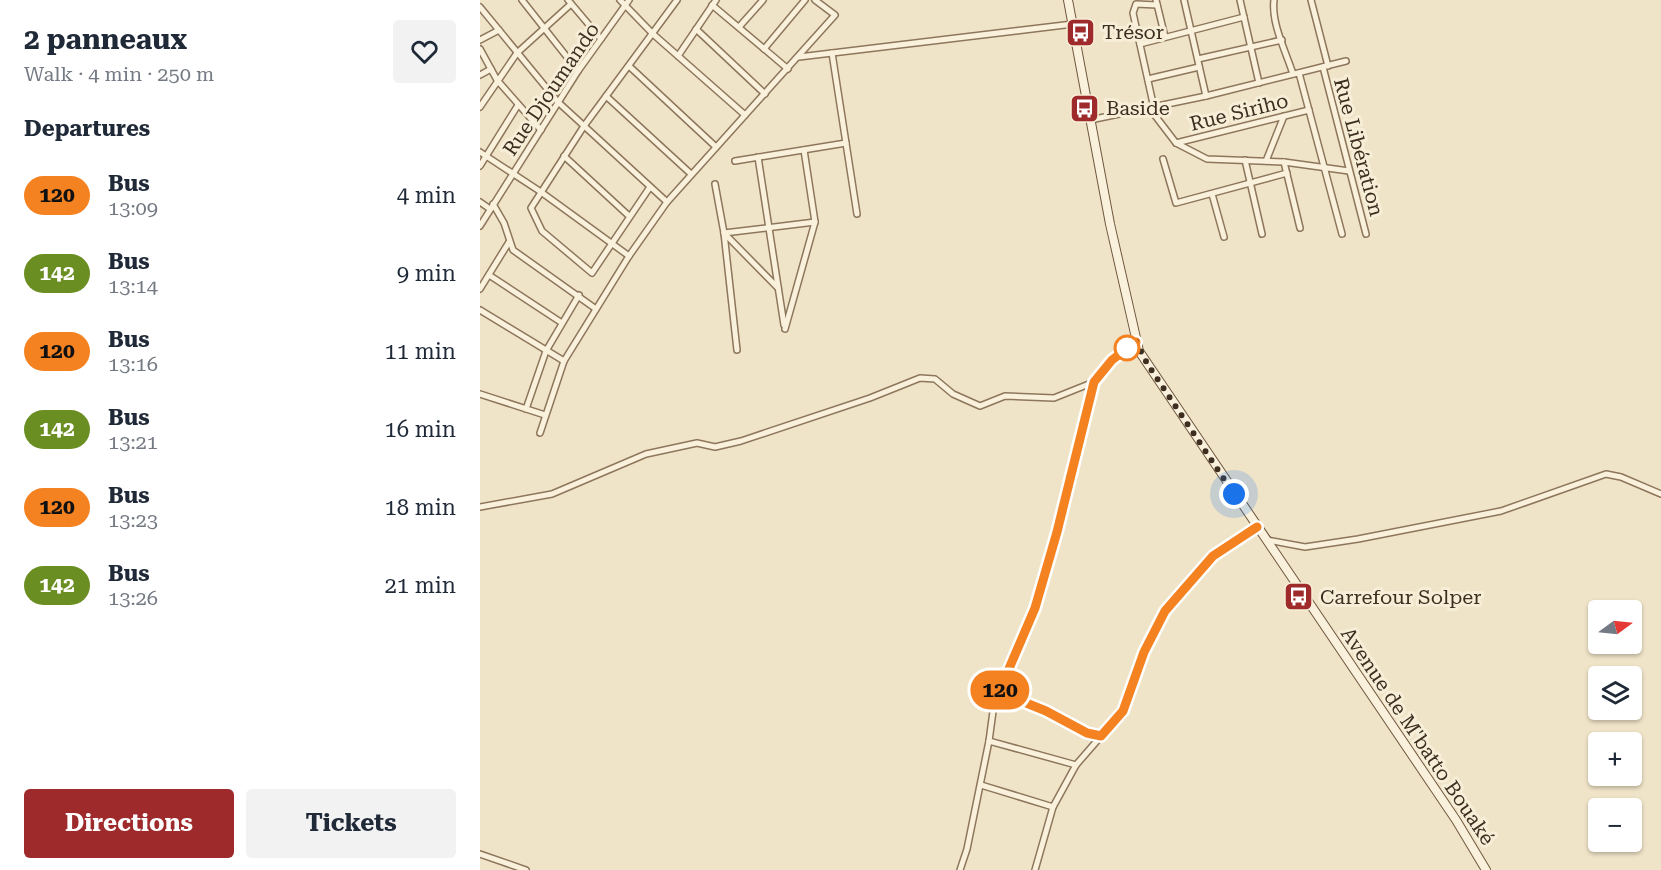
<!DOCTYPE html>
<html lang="en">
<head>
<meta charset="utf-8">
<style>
	body { margin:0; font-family:"Roboto Serif",serif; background:#f2f2f3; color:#1f2937; height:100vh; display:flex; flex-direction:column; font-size:22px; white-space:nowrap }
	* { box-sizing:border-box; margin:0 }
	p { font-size:20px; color:#747a83 }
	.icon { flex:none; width:33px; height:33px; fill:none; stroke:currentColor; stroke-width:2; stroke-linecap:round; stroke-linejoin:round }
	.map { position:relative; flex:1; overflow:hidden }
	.panel { display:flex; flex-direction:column; background:#fff; width:480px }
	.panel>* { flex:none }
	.badge { padding:0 12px; border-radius:20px; font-size:21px; line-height:39px }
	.needle { width:39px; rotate:75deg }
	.tools { position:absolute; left:1108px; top:600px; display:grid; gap:12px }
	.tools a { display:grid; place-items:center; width:54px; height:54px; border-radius:6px; background:#fff; box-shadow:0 2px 4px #0004; font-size:30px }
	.you { position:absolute; width:30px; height:30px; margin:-15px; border:4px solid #fff; border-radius:50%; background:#1a73e8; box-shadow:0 0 0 9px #1a73e833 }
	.map>.badge { position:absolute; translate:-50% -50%; box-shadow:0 0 0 3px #fff }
	h2 { padding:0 24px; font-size:22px; line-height:54px }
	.round { display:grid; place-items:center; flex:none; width:63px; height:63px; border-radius:6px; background:#f2f2f3 }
	.summary { display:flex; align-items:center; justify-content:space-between; height:102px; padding:0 24px }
	h1 { font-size:28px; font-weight:700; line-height:45px }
	.action { display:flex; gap:12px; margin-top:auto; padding:12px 24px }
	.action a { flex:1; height:69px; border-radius:6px; background:#9e2a2b; color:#fff; font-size:24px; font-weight:700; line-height:69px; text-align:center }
	.action a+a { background:#f2f2f3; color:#1f2937 }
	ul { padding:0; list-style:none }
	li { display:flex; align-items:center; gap:18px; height:78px; padding:0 24px }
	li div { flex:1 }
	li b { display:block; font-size:22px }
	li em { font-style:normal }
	li .badge { min-width:66px; font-weight:700; text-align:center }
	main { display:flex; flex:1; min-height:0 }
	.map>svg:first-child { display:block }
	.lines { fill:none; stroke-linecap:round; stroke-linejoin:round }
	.street-casing { stroke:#8d765c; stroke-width:8 }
	.secondary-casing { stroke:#6f573f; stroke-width:10 }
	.street { stroke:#faf1dc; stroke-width:5 }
	.secondary { stroke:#faf1dc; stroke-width:8 }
	.line-casing { stroke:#fff; stroke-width:14 }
	.line { stroke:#f58220; stroke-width:9 }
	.walk { stroke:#3d2e20; stroke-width:6; stroke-dasharray:0 10.8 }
	.stop-dot { fill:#fff; stroke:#f58220; stroke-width:3 }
	.labels { text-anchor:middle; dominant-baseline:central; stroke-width:6; stroke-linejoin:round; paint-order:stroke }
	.poi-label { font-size:20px; fill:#3d2e20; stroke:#f7eed8; text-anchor:start }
	.street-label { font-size:20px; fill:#3d2e20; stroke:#f7eed8 }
</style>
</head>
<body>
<main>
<section class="panel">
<div class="summary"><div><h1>2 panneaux</h1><p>Walk · 4 min · 250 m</p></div><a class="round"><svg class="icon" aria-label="heart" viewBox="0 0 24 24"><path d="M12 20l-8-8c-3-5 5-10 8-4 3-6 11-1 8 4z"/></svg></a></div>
<h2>Departures</h2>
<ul>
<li><span class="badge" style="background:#f58220;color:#111">120</span><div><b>Bus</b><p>13:09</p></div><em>4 min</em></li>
<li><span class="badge" style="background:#6b8e23;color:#fff">142</span><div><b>Bus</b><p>13:14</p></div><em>9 min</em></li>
<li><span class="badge" style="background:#f58220;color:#111">120</span><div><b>Bus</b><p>13:16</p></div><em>11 min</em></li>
<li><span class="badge" style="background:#6b8e23;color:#fff">142</span><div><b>Bus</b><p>13:21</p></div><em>16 min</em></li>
<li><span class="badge" style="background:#f58220;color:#111">120</span><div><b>Bus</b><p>13:23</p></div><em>18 min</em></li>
<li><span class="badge" style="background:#6b8e23;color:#fff">142</span><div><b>Bus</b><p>13:26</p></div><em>21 min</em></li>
</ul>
<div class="action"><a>Directions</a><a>Tickets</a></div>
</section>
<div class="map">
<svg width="1181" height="870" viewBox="0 0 1181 870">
	<rect width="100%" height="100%" fill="#f0e4c8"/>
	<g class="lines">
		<defs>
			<g id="street">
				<polyline points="42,0 98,71"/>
				<polyline points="88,0 121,39"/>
				<polyline points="140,0 173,34 265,115"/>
				<polyline points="676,0 685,37"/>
				<polyline points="704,0 726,96"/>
				<polyline points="760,0 779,83"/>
				<path d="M794,0C791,23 806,52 813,74"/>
				<polyline points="831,0 848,66"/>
				<polyline points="232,5 308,69"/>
				<polyline points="0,7 78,102 187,202"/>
				<polyline points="259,27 283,0"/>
				<polyline points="216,29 285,94"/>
				<polyline points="0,40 19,30"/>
				<polyline points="660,44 764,17"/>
				<polyline points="0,49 17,80 61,130"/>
				<polyline points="284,49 325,0"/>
				<polyline points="352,53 377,214"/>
				<polyline points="198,56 236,0"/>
				<polyline points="319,57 593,24"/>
				<polyline points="718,59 802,40"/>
				<polyline points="149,66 236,147"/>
				<polyline points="843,67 886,234"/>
				<polyline points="819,73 862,234"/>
				<polyline points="0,75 11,69"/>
				<polyline points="668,79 719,67"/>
				<polyline points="126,96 211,174"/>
				<polyline points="0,107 37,53 91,4"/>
				<polyline points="674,108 653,13 656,4 677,5"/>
				<polyline points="670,109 696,143 727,159 804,162 869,171"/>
				<polyline points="610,120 726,96 866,61"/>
				<polyline points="696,143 829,110"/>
				<polyline points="0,152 61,192 149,256"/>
				<polyline points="84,156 149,216"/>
				<polyline points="278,157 304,325"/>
				<polyline points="683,159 696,203 807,173"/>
				<polyline points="765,160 782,234"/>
				<polyline points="255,161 366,143"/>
				<polyline points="786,161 804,116"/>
				<polyline points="804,162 820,228"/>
				<polyline points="0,166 38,105"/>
				<polyline points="235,184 244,233 257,350"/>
				<polyline points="170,187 112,273 62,231 51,208 104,126 197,0"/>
				<polyline points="732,194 744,237"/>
				<polyline points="0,202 10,209"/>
				<polyline points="13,204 24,223 33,250 116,309"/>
				<polyline points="0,226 98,71 149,0"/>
				<polyline points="244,233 335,222"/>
				<polyline points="244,233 298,288"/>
				<polyline points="9,275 82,323"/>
				<polyline points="0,289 29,242"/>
				<polyline points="0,310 84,361"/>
				<polyline points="305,329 335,222 324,150"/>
				<polyline points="0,394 65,415"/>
				<polyline points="46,409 66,351 99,295"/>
				<polyline points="60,433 84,361 149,256 187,202 355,15 335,0"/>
				<polyline points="0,507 72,494 166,454 217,443 235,447 261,441 390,398 440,378 455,379 473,394 500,406 525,396 574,398 614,382"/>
				<polyline points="787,540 825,547 878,539 1021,511 1126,474 1141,477 1181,494"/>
				<polyline points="519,692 566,711 607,733 621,736"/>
				<polyline points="509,741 596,765"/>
				<polyline points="501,785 573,807"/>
				<polyline points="0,854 46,870"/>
				<polyline points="480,870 487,849 509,741 514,704 555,608 577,532 614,382 632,360 655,341"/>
				<polyline points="555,870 573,807 596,765 643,711 664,652 685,611 733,556 777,527"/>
			</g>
			<polyline id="secondary" points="588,0 630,224 659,351 976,820 1006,870"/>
		</defs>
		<use href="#street" class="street-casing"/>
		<use href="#secondary" class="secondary-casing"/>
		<use href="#street" class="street"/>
		<use href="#secondary" class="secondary"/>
	</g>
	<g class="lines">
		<defs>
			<polyline id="line" points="656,342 632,360 614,382 577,532 555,608 519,692 566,711 607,733 621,736 643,711 664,652 685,611 733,556 777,527"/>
		</defs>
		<use href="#line" class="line-casing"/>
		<use href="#line" class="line"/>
		<polyline class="walk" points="647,348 656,342 668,365 754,494"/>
	</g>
	<defs>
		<symbol id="bus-square" viewBox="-11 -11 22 22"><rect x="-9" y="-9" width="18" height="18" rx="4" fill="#9e2a2b" stroke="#f7eed8"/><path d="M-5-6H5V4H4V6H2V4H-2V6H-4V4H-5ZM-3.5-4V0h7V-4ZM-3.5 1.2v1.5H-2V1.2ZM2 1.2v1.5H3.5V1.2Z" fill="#fff"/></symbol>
	</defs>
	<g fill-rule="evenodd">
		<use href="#bus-square" x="584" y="16" width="33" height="33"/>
		<use href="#bus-square" x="588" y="92" width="33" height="33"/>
		<use href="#bus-square" x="802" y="580" width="33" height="33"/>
	</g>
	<circle class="stop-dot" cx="647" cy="348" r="12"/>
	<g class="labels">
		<g class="poi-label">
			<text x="622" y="32">Trésor</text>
			<text x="626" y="108">Baside</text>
			<text x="840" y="597">Carrefour Solper</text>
		</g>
		<g class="street-label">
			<text transform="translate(71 89) rotate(-56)">Rue Djoumando</text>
			<text transform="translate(759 112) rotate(-14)">Rue Siriho</text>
			<text transform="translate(879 147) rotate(75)">Rue Libération</text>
			<text transform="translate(938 736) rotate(56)">Avenue de M'batto Bouaké</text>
		</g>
	</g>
</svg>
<div class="tools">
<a><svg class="needle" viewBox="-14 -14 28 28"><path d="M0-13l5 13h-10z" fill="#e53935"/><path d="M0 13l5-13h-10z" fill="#747a83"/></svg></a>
<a><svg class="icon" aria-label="layers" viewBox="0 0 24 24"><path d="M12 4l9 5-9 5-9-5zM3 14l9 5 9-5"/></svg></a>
<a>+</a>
<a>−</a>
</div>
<div class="you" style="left:754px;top:494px"></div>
<b class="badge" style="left:520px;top:690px;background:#f58220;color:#111">120</b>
</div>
</main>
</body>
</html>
